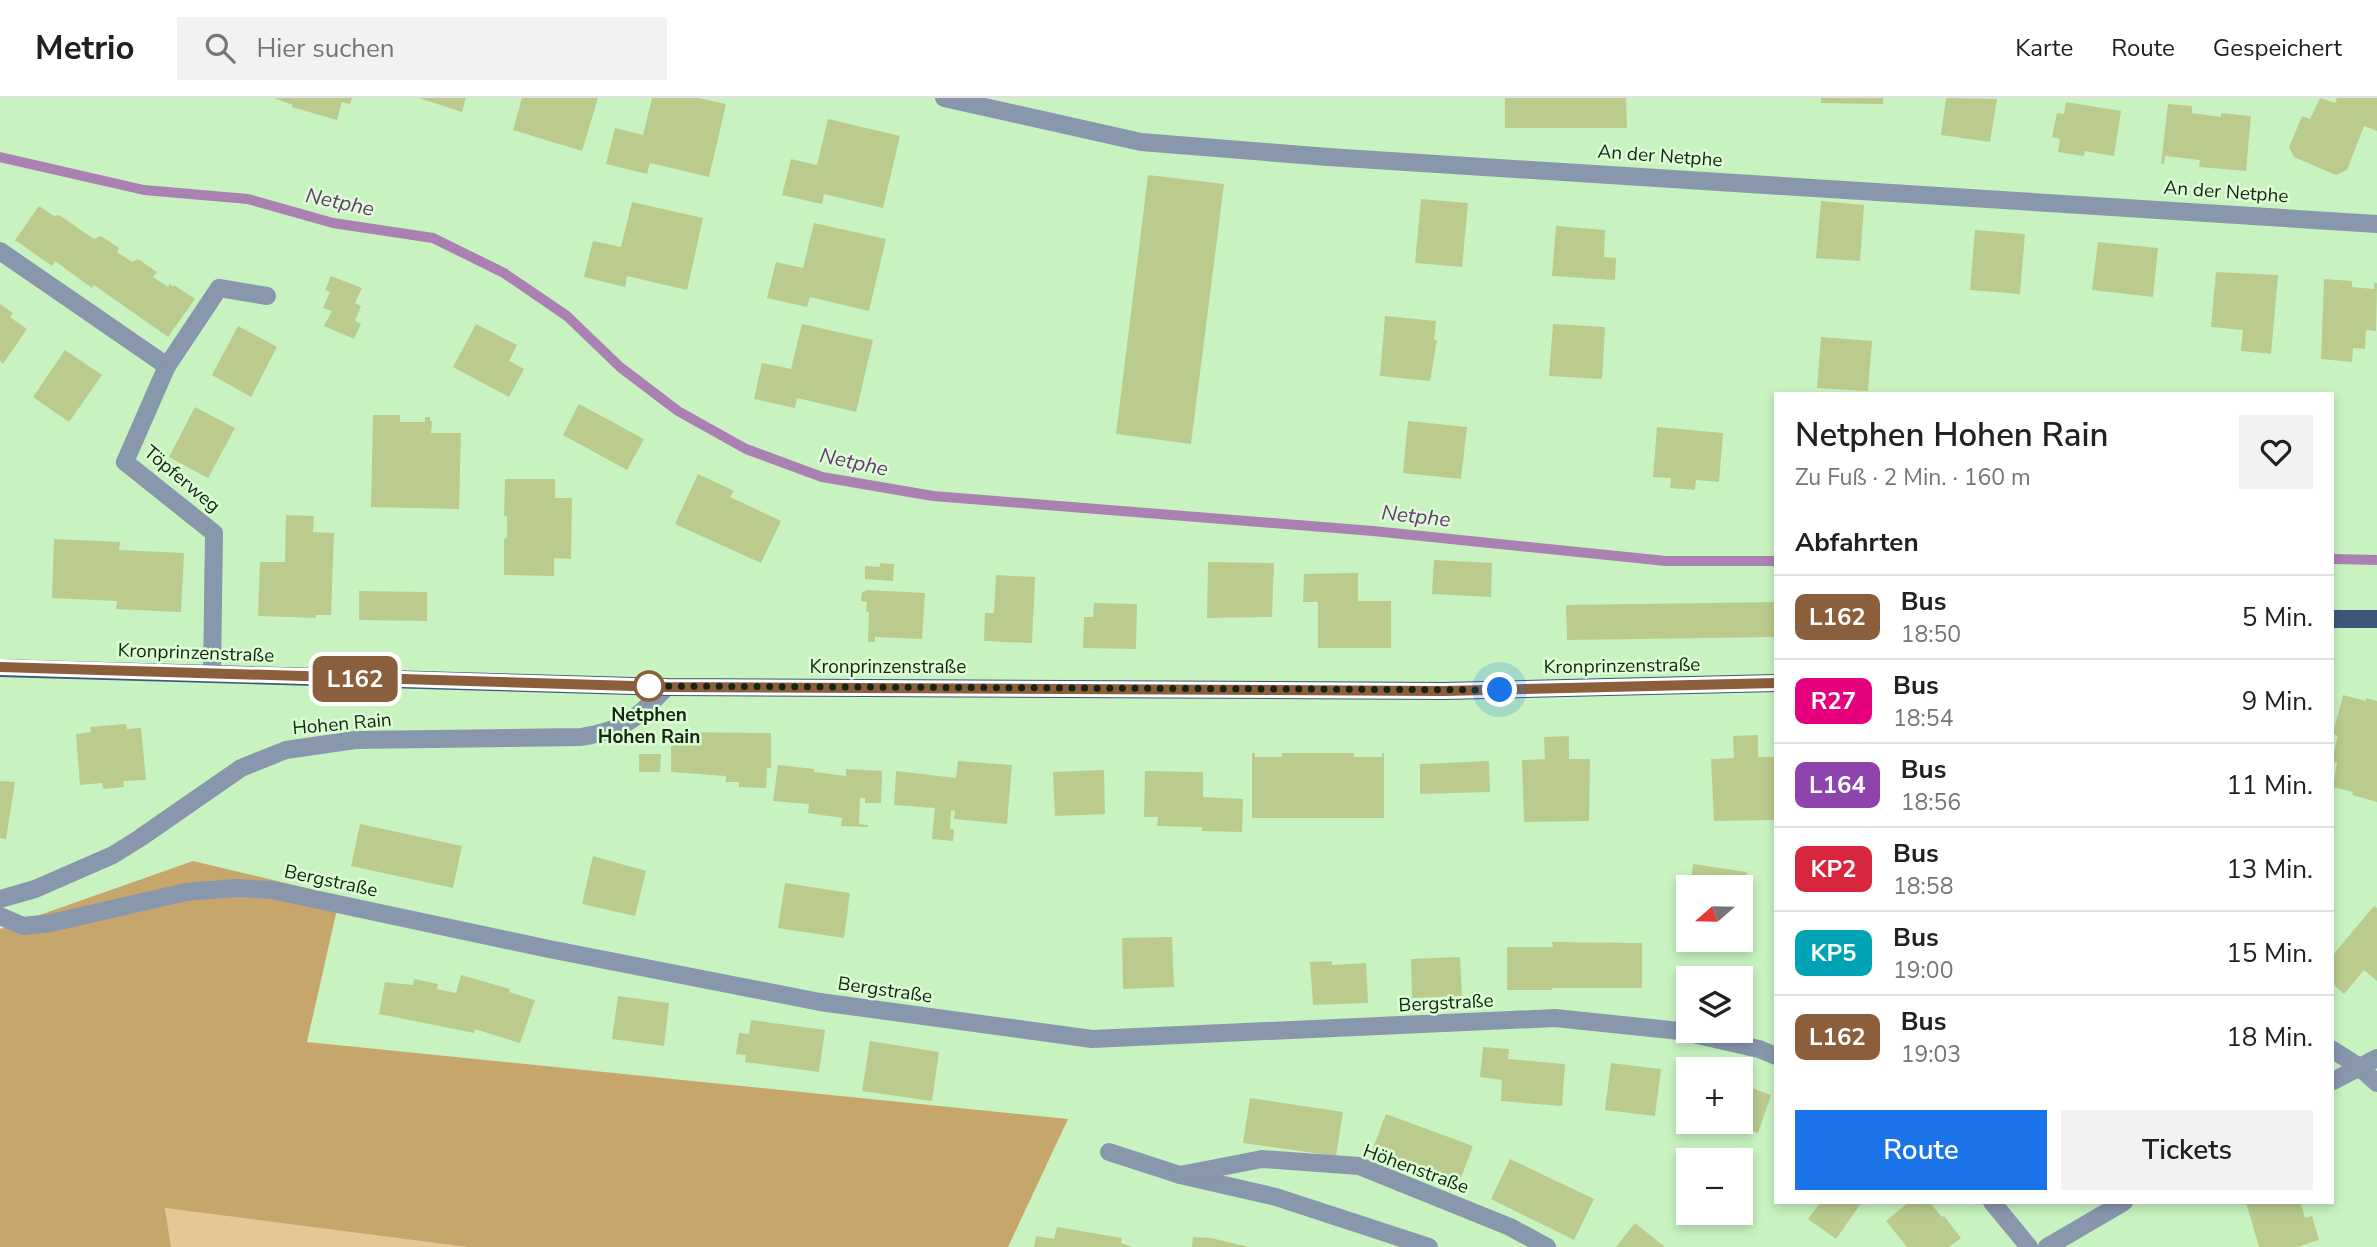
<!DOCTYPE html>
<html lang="de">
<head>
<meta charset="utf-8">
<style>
	body { margin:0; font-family:"Nunito Sans",sans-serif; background:#f2f2f2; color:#202124; height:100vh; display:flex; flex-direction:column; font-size:26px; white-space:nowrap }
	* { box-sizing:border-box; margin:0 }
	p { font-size:23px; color:#757577 }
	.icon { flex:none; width:38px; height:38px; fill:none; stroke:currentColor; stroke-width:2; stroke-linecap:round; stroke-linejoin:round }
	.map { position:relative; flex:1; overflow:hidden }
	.details { position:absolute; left:1774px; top:294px; width:560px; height:812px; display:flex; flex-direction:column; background:#fff; border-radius:0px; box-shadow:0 4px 10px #0003 }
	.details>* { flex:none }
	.badge { padding:0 14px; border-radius:10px; font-size:24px; line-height:46px }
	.needle { width:46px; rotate:250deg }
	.fabs { position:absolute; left:1676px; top:777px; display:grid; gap:14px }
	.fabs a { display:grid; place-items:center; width:77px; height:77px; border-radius:0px; background:#fff; box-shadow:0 4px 10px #0003; font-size:35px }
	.you { position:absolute; width:35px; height:35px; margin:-18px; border:5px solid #fff; border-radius:50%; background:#1a73e8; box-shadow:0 0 0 10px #1a73e833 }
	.map>.badge { position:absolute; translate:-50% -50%; box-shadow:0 0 0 4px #fff }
	h2 { padding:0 21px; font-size:26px; line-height:63px }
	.round { display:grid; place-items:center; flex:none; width:74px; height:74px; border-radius:0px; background:#f2f2f2 }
	.summary { display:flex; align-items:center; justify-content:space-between; height:119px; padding:0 21px }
	h1 { font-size:33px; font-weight:600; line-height:52px }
	.primary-button { display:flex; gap:14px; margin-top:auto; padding:14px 21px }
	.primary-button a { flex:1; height:80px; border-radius:0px; background:#1a73e8; color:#fff; font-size:28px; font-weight:600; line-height:80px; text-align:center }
	.primary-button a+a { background:#f2f2f2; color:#202124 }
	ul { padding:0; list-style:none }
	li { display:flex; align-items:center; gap:21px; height:84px; padding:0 21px; border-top:2px solid #e0e0e0 }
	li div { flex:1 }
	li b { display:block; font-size:26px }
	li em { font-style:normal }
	li .badge { min-width:77px; font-weight:700; text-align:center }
	header { display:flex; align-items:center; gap:42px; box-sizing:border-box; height:98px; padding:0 35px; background:#fff; border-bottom:2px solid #e0e0e0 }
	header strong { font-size:33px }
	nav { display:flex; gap:38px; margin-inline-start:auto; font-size:24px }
	.search { width:490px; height:63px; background:#f2f2f2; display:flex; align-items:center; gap:18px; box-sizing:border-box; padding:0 24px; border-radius:0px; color:#757577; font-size:26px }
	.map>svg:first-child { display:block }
	.green { fill:#e5c795 }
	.forest { fill:#c7a66c }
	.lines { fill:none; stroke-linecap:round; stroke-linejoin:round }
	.stream { stroke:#aa81b2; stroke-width:10 }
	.building { fill:#bacb8d }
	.street { stroke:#8997ad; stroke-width:18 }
	.primary { stroke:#3f567c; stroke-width:18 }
	.line-casing { stroke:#fff; stroke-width:16 }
	.line { stroke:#8b5e3c; stroke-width:10 }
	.walk { stroke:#162513; stroke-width:7; stroke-dasharray:0 12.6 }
	.stop-dot { fill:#fff; stroke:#8b5e3c; stroke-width:3.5 }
	.labels { text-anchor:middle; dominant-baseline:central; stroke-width:5; stroke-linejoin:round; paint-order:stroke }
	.street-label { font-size:19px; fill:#162513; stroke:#dbfed5 }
	.stop-label { font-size:19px; font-weight:bold; fill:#162513; stroke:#dbfed5 }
	.water-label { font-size:21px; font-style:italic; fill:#6c3877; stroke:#dbfed5 }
</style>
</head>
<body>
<header>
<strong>Metrio</strong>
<div class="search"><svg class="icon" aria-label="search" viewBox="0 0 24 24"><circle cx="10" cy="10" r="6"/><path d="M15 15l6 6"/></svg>Hier suchen</div>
<nav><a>Karte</a><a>Route</a><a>Gespeichert</a></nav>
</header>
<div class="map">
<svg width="2377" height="1149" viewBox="0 0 2377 1149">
	<rect width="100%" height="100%" fill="#c8f3c0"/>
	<polygon class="green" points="165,1110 467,1149 171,1149"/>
	<polygon class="forest" points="193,763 340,798 307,944 1068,1021 1008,1149 467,1149 165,1110 171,1149 0,1149 0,831"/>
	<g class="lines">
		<g class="stream">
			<polyline points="0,59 144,92 248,101 333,125 433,140 504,175 567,218 620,269 678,313 746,351 822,379 933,398 1373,433 1666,463 1776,463"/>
			<polyline points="2333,461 2377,462"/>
		</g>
	</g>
	<g class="building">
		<polygon points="274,0 352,0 350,6 342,4 337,22 292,9 293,7"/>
		<polygon points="419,0 466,0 462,14"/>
		<polygon points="522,0 598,0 582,53 513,32"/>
		<polygon points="652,0 698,0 726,6 709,79 650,65 647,76 606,66 615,30 643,37"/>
		<polygon points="1505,0 1626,0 1627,30 1505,30"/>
		<polygon points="1821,0 1883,0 1883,6 1821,5"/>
		<polygon points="1946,0 1997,1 1990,44 1941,37"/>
		<polygon points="2320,0 2335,5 2337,0 2377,0 2377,33 2364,28 2347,72 2336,77 2294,59 2289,49 2302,18 2310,21"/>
		<polygon points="2066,4 2121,13 2114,58 2085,53 2084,58 2058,54 2060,41 2052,39 2057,15 2064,16"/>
		<polygon points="2168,6 2192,8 2192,15 2221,19 2221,15 2251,18 2246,73 2199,69 2200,62 2165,58 2164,66 2161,66"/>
		<polygon points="828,21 900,38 883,110 824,96 822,106 782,97 791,61 817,67"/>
		<polygon points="1148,77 1224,86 1191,346 1116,336"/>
		<polygon points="1421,101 1468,105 1462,169 1415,165"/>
		<polygon points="1821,103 1864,107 1860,163 1816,160"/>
		<polygon points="632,104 703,120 687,192 627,178 625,189 584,179 593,143 621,149"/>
		<polygon points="39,108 54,118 59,117 94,141 101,138 119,150 117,154 132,164 138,161 157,174 153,179 168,189 170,186 173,189 174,187 195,201 168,239 94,187 92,190 55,163 52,168 15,142"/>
		<polygon points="814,125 886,141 869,213 810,199 807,209 767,200 776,164 803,170"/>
		<polygon points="1556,128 1605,132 1604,159 1616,160 1615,182 1552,178"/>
		<polygon points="1975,132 2025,136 2020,196 1970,192"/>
		<polygon points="2098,144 2158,150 2153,199 2092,192"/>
		<polygon points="2216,174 2278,177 2271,256 2241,253 2243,232 2211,229"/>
		<polygon points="331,178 362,190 355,205 361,208 355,223 361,226 354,241 324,228 332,213 323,210 330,194 325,192"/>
		<polygon points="2324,181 2352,183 2352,189 2374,191 2374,185 2377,185 2376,233 2366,232 2365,251 2353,250 2352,264 2321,261"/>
		<polygon points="0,206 13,215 10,219 27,231 3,266 0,263"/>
		<polygon points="1385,218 1436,223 1434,242 1437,242 1430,283 1380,278"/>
		<polygon points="476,226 517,247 509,263 524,271 509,299 453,269"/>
		<polygon points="802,226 873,242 856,314 797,300 795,310 754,301 762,265 791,271"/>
		<polygon points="1553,226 1605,229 1602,281 1549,278"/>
		<polygon points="238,228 277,249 251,299 212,277"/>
		<polygon points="1821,239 1872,243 1868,293 1817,290"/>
		<polygon points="65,252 102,277 69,324 33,299"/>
		<polygon points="579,306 644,341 627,372 563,337"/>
		<polygon points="195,309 235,330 208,380 169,359"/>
		<polygon points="373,317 400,317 400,324 425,324 425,319 430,319 430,323 432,323 431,335 461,335 459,411 371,409"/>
		<polygon points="1408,323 1467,329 1461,381 1403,375"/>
		<polygon points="1657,329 1723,335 1719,384 1696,382 1695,392 1670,390 1671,380 1653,379"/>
		<polygon points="698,376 734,393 730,399 781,423 761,465 675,426"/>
		<polygon points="505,381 555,381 555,400 572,400 571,461 554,460 554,478 504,477 504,441 507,440 507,418 504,418"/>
		<polygon points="286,417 314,418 313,434 334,435 331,517 316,517 316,520 258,518 260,464 285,464"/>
		<polygon points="54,441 120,444 119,452 184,455 181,514 116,511 117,503 52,500"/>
		<polygon points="1434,462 1492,465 1491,499 1432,496"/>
		<polygon points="1208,464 1274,465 1272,519 1207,520"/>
		<polygon points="880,465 894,466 893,483 865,481 865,468 880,469"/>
		<polygon points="1358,475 1358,503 1391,503 1391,550 1318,550 1318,504 1303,504 1304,476"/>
		<polygon points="996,477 1035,479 1032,545 984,543 985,515 994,515"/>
		<polygon points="868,492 925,495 922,541 875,539 875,544 868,544 869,514 866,514 867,504 861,503 862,494"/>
		<polygon points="359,493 427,494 427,523 359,522"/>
		<polygon points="1776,504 1776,539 1567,542 1566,507"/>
		<polygon points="1094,505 1137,506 1136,551 1083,550 1084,519 1093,519"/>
		<polygon points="2343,597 2366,603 2366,600 2377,603 2377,704 2352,697 2353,694 2333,689 2337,665 2333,664 2333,657 2338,638 2333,636"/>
		<polygon points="126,626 127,631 141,630 146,682 123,683 124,689 103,691 102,685 80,687 76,636 91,634 90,629"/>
		<polygon points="671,634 771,635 771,670 767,670 766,690 739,689 739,684 726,684 726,678 671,674"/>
		<polygon points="1758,637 1758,659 1776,659 1776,722 1714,723 1711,661 1734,660 1733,638"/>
		<polygon points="1569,638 1569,661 1590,661 1589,723 1524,724 1522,662 1545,661 1544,639"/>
		<polygon points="1252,655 1255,655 1255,659 1282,659 1282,655 1354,655 1354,659 1382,659 1382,655 1384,655 1384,720 1252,720"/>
		<polygon points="639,656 661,656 660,674 639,674"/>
		<polygon points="958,663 1012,667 1007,726 954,721 955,713 951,712 950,731 954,731 953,743 932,741 935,710 894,707 896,673 956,680"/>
		<polygon points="1489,663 1490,694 1420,696 1420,666"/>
		<polygon points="778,667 814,671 814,674 846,678 846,671 882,673 881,705 865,705 865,700 860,700 859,726 868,727 868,729 841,728 842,720 808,715 809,706 773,703"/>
		<polygon points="1104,672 1105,716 1055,718 1053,674"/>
		<polygon points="1145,673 1203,674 1203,699 1243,701 1242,734 1202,733 1202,729 1157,728 1158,719 1144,719"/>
		<polygon points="0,683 15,684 6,741 0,740"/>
		<polygon points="360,726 462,748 453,790 351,768"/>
		<polygon points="593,758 646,773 635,818 582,806"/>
		<polygon points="1693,766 1747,774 1744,791 1691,783"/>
		<polygon points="785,785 850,795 844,840 778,830"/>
		<polygon points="2374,808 2377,810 2377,883 2364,872 2344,896 2333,886 2333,857"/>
		<polygon points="1172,839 1174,889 1123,891 1122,840"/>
		<polygon points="1552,844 1642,845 1642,890 1552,890 1552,892 1507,892 1507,849 1553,849"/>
		<polygon points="1460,859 1462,898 1412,900 1411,861"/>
		<polygon points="1332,863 1332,867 1366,865 1368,905 1313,907 1310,864"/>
		<polygon points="461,877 510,891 509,894 535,902 520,945 475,931 474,935 379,916 385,884 413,887 414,881 438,886 437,891 456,895"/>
		<polygon points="618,898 669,905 664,948 612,941"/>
		<polygon points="751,922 825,932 819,974 745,964 746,957 736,956 739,935 749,936"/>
		<polygon points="870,943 939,954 932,1003 862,993"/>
		<polygon points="1483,949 1509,951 1508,961 1565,966 1562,1008 1501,1003 1502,982 1480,979"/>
		<polygon points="1611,965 1661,971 1655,1018 1605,1012"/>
		<polygon points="1741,986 1771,997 1758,1035 1726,1024 1741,1024"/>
		<polygon points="1250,1000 1343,1014 1336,1058 1243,1045"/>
		<polygon points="1386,1016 1473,1048 1457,1090 1370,1058"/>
		<polygon points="1510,1061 1594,1101 1574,1142 1491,1101"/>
		<polygon points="1821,1104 1862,1104 1836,1141 1808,1121"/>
		<polygon points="1909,1104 1929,1104 1942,1119 1944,1118 1961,1140 1949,1149 1907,1149 1886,1123"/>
		<polygon points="2246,1104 2300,1104 2305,1120 2312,1118 2319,1142 2297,1149 2259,1149"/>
		<polygon points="1635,1125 1665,1149 1616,1149"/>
		<polygon points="1057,1129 1122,1140 1121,1145 1133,1149 1034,1149 1036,1138 1054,1141"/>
		<polygon points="1193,1139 1211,1140 1249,1149 1192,1149"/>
	</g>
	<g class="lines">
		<g class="street">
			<polyline points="944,0 1141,44 1328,59 2377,126"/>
			<polyline points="0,153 167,268"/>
			<polyline points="212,576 214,435 125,364 167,268 219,190 267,198"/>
			<path d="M0,801L35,791L113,757L140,740L241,670L286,652L355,642L581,639C627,631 634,622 667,589"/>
			<polyline points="0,818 23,828 51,825 186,794 236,790 272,792 549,851 820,904 1092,941 1555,920 1680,933 1759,951 1776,958"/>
			<polyline points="2333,952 2358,968 2377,985"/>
			<polyline points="2333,983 2377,960"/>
			<polyline points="1109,1054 1180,1077 1276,1099 1429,1149"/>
			<polyline points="1180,1077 1262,1061 1359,1068 1510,1129 1547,1149"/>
			<polyline points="1992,1104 2029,1149"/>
			<polyline points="2047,1149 2124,1104"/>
		</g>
		<g class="primary">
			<polyline points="2333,521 2377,521"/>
			<polyline points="0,570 667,589 1444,593 1776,585"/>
		</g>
	</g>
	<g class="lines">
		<defs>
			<polyline id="line" points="0,569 667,589 1444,593 1776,585"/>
		</defs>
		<use href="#line" class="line-casing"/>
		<use href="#line" class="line"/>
		<polyline class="walk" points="649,588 640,588 1500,592"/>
	</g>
	<circle class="stop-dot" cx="649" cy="588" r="14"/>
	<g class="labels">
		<g class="street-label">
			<text transform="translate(1660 58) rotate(4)">An der Netphe</text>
			<text transform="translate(2226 94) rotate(4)">An der Netphe</text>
			<text transform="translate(182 381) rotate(40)">Töpferweg</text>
			<text transform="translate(196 555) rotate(2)">Kronprinzenstraße</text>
			<text transform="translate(1622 568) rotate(-1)">Kronprinzenstraße</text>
			<text x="888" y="569">Kronprinzenstraße</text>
			<text transform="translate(342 626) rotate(-5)">Hohen Rain</text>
			<text transform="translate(331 783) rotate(12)">Bergstraße</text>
			<text transform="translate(885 892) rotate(8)">Bergstraße</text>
			<text transform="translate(1446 905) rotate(-3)">Bergstraße</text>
			<text transform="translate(1416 1071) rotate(20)">Höhenstraße</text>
		</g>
		<g class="stop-label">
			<text x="649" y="617">Netphen<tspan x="649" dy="22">Hohen Rain</tspan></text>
		</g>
		<g class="water-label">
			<text transform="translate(340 104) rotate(12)">Netphe</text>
			<text transform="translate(854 364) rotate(12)">Netphe</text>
			<text transform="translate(1416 418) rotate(6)">Netphe</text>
		</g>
	</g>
</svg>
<div class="fabs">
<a><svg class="needle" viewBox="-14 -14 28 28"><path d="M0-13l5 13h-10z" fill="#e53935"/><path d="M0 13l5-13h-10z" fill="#757577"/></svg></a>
<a><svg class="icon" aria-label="layers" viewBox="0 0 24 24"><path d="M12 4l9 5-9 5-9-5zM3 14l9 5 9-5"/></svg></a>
<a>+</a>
<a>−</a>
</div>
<div class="you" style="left:1500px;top:592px"></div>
<b class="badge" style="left:355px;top:581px;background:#8b5e3c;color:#fff">L162</b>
<section class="details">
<div class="summary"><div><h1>Netphen Hohen Rain</h1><p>Zu Fuß · 2 Min. · 160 m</p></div><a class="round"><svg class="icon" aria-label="heart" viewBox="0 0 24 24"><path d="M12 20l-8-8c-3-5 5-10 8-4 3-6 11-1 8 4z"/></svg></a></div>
<h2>Abfahrten</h2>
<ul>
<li><span class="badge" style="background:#8b5e3c;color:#fff">L162</span><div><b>Bus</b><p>18:50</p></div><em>5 Min.</em></li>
<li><span class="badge" style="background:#e6007e;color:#fff">R27</span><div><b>Bus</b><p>18:54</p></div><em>9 Min.</em></li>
<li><span class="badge" style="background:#8e44ad;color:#fff">L164</span><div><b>Bus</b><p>18:56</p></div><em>11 Min.</em></li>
<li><span class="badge" style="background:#d7263d;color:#fff">KP2</span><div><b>Bus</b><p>18:58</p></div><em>13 Min.</em></li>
<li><span class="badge" style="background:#00a3b4;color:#fff">KP5</span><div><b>Bus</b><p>19:00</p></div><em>15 Min.</em></li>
<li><span class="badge" style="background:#8b5e3c;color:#fff">L162</span><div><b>Bus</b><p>19:03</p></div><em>18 Min.</em></li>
</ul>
<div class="primary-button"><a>Route</a><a>Tickets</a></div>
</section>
</div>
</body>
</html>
